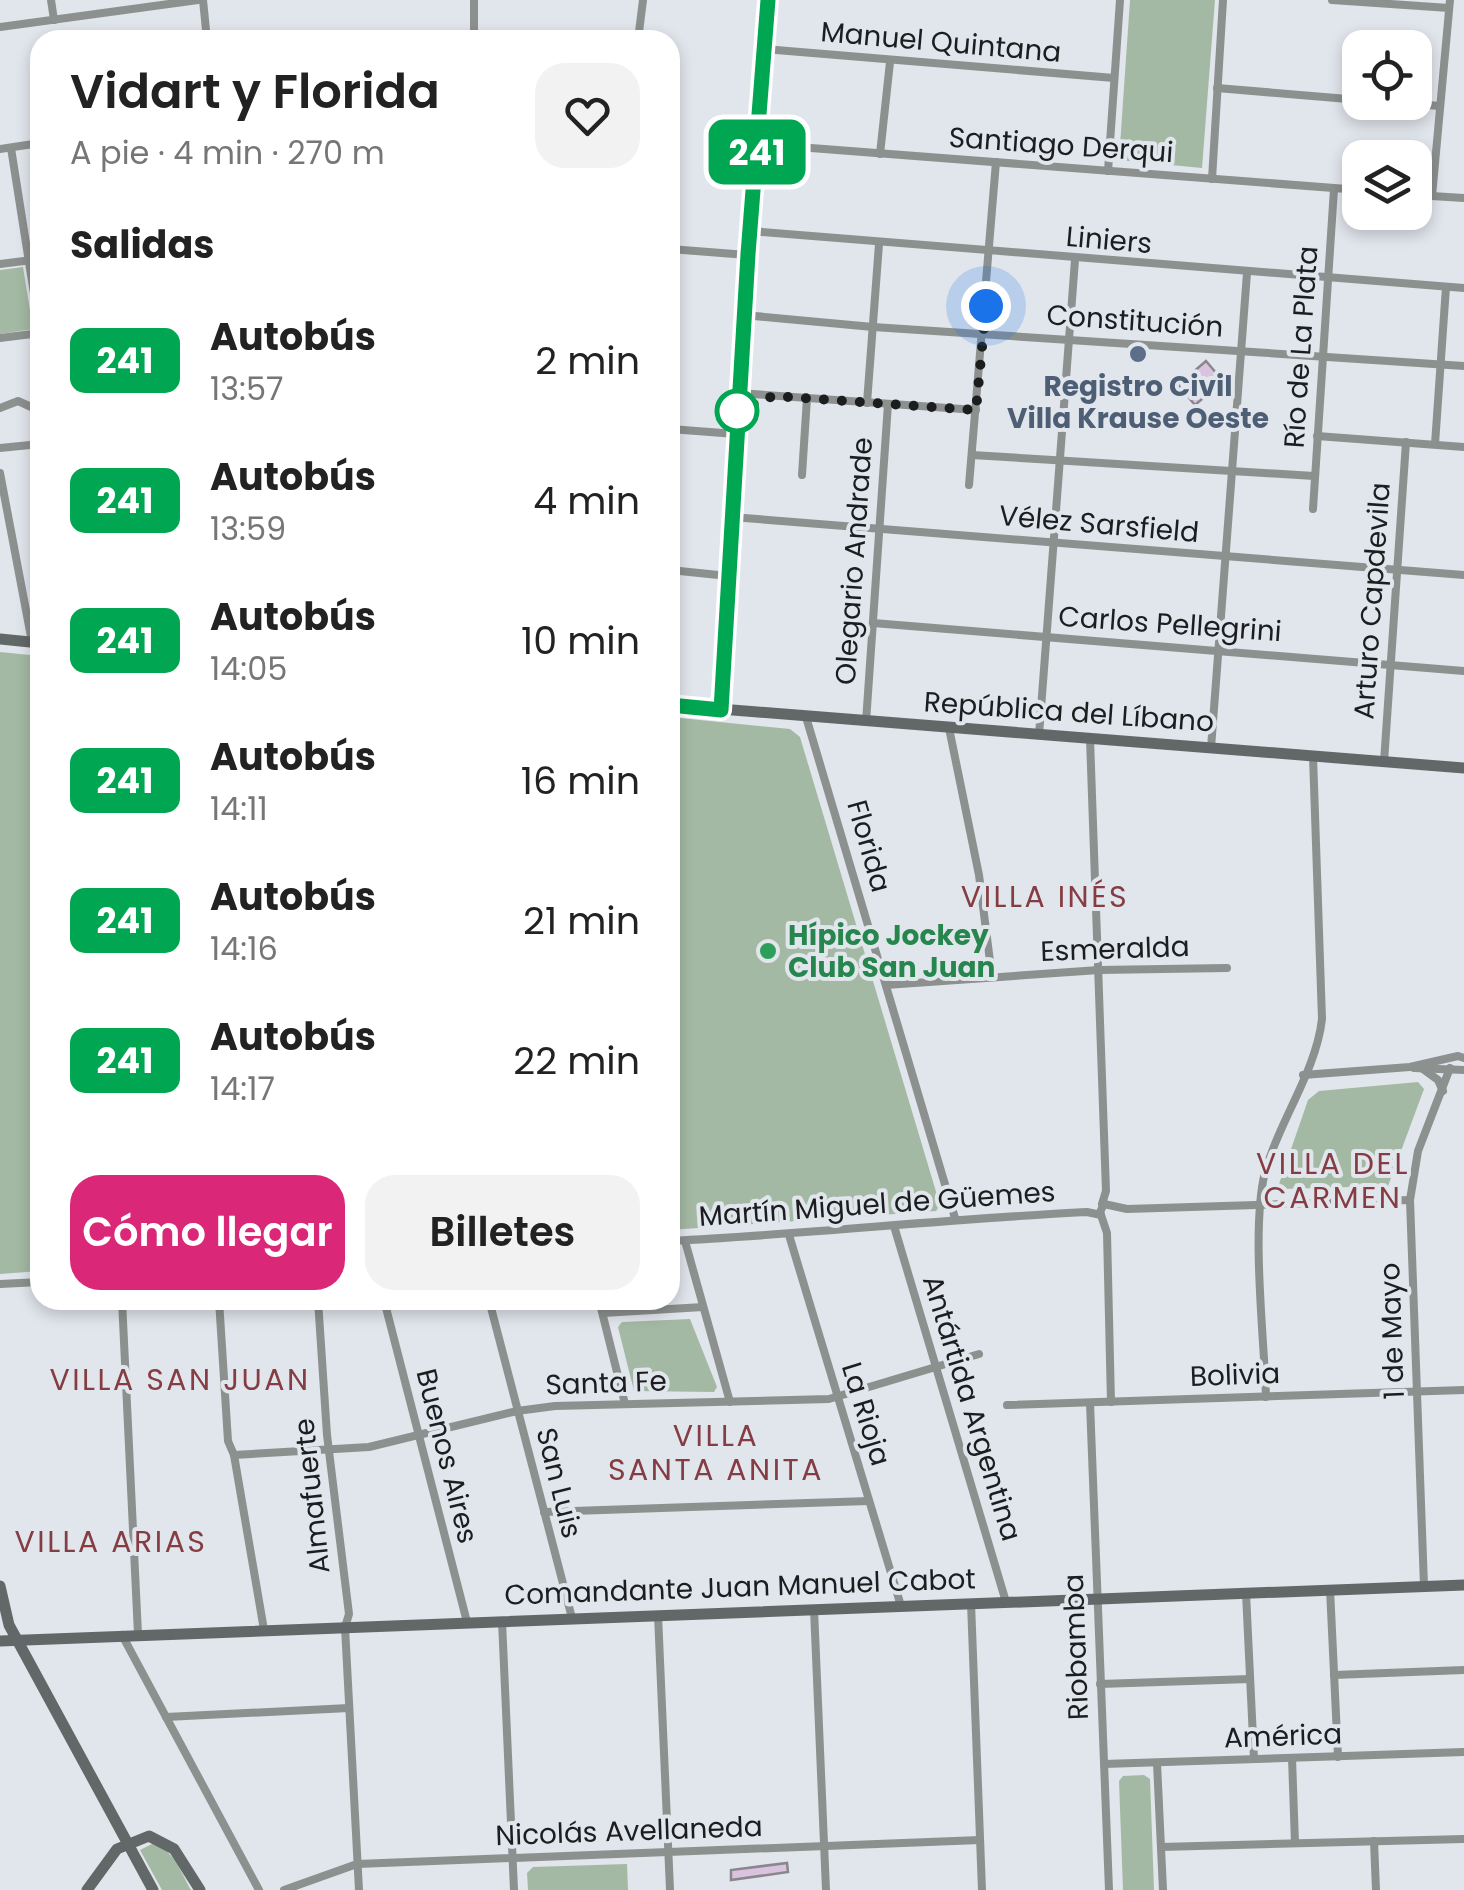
<!DOCTYPE html>
<html lang="es">
<head>
<meta charset="utf-8">
<style>
	body { margin:0; font-family:Poppins,sans-serif; background:#f2f2f2; color:#222; height:100vh; display:flex; flex-direction:column; font-size:38px; white-space:nowrap }
	* { box-sizing:border-box; margin:0 }
	p { font-size:32px; color:#767676 }
	.icon { flex:none; width:55px; height:55px; fill:none; stroke:currentColor; stroke-width:2; stroke-linecap:round; stroke-linejoin:round }
	.map { position:relative; flex:1; overflow:hidden }
	.side { position:absolute; left:30px; top:30px; width:650px; height:1280px; display:flex; flex-direction:column; background:#fff; border-radius:30px; box-shadow:0 5px 15px #0003 }
	.side>* { flex:none }
	.badge { padding:0 20px; border-radius:15px; font-size:35px; line-height:65px }
	.fabs { position:absolute; left:1342px; top:30px; display:grid; gap:20px }
	.fabs a { display:grid; place-items:center; width:90px; height:90px; border-radius:20px; background:#fff; box-shadow:0 5px 15px #0003; font-size:50px }
	.you { position:absolute; width:50px; height:50px; margin:-25px; border:8px solid #fff; border-radius:50%; background:#1a73e8; box-shadow:0 0 0 15px #1a73e833 }
	.map>.badge { position:absolute; translate:-50% -50%; box-shadow:0 0 0 5px #fff }
	h2 { padding:0 40px; font-size:38px; line-height:90px }
	.round { display:grid; place-items:center; flex:none; width:105px; height:105px; border-radius:30px; background:#f2f2f2 }
	.summary { display:flex; align-items:center; justify-content:space-between; height:170px; padding:0 40px }
	h1 { font-size:48px; font-weight:600; line-height:75px }
	.action { display:flex; gap:20px; margin-top:auto; padding:20px 40px }
	.action a { flex:1; height:115px; border-radius:30px; background:#db2777; color:#fff; font-size:40px; font-weight:600; line-height:115px; text-align:center }
	.action a+a { background:#f2f2f2; color:#222 }
	ul { padding:0; list-style:none }
	li { display:flex; align-items:center; gap:30px; height:140px; padding:0 40px }
	li div { flex:1 }
	li b { display:block; font-size:38px }
	li em { font-style:normal }
	li .badge { min-width:110px; font-weight:700; text-align:center }
	.map>svg:first-child { display:block }
	.green { fill:#a4b9a3 }
	.building { fill:#d9c3df; stroke:#8b868c; stroke-width:2.5 }
	.lines { fill:none; stroke-linecap:round; stroke-linejoin:round }
	.street { stroke:#8c908f; stroke-width:8 }
	.secondary { stroke:#626867; stroke-width:11 }
	.line-casing { stroke:#fff; stroke-width:22 }
	.line { stroke:#00a651; stroke-width:15 }
	.walk { stroke:#1b1d1f; stroke-width:10; stroke-dasharray:0 18 }
	.service-dot { fill:#5c6f8a; stroke:#e1e5ec; stroke-width:4 }
	.stop-dot { fill:#fff; stroke:#00a651; stroke-width:5 }
	.leisure-dot { fill:#2e9e5b; stroke:#e1e5ec; stroke-width:4 }
	.labels { text-anchor:middle; dominant-baseline:central; stroke-width:8; stroke-linejoin:round; paint-order:stroke }
	.street-label { font-size:28px; fill:#1b1d1f; stroke:#e1e5ec }
	.service-label { font-size:28px; font-weight:bold; fill:#4e5e75; stroke:#e1e5ec }
	.leisure-label { font-size:28px; font-weight:bold; fill:#27864d; stroke:#e1e5ec; text-anchor:start }
	.neighbourhood-label { font-size:30px; letter-spacing:2.5px; fill:#853d43; stroke:#e1e5ec }
</style>
</head>
<body>
<div class="map">
<svg width="1464" height="1890" viewBox="0 0 1464 1890">
	<rect width="100%" height="100%" fill="#e1e5ec"/>
	<g class="green">
		<polygon points="1130,0 1215,0 1202,168 1119,160"/>
		<polygon points="23,267 33,329 0,334 0,270"/>
		<polygon points="0,652 40,656 40,1271 0,1274"/>
		<polygon points="670,717 790,729 800,737 940,1205 936,1211 670,1230"/>
		<polygon points="1418,1082 1424,1089 1388,1186 1282,1189 1279,1184 1308,1100 1319,1091"/>
		<polygon points="690,1319 717,1387 714,1392 634,1391 618,1327 622,1322"/>
		<polygon points="1144,1775 1150,1779 1154,1890 1123,1890 1119,1781 1123,1776"/>
		<path d="M152,1844C173,1847 181,1873 191,1890H162L140,1850Z"/>
		<polygon points="627,1864 628,1890 528,1890 527,1873 533,1867"/>
	</g>
	<g class="building">
		<polygon points="1206,361 1223,381 1195,405 1178,385"/>
		<polygon points="787,1863 788,1872 731,1880 731,1870"/>
	</g>
	<g class="lines">
		<g class="street">
			<polyline points="51,0 54,20"/>
			<polyline points="203,0 207,40"/>
			<polyline points="474,0 474,40"/>
			<polyline points="1332,0 1449,8"/>
			<polyline points="0,27 198,0"/>
			<polyline points="638,40 643,0"/>
			<polyline points="764,49 1114,78"/>
			<polyline points="1217,88 1360,100"/>
			<polyline points="1397,102 1439,106"/>
			<polyline points="758,144 1360,190"/>
			<polyline points="11,148 40,332"/>
			<polyline points="0,149 40,143"/>
			<polyline points="880,154 890,62"/>
			<polyline points="1108,171 1120,0"/>
			<polyline points="1212,179 1223,0"/>
			<polyline points="1415,195 1464,198"/>
			<polyline points="1432,196 1450,0"/>
			<polyline points="750,231 1464,288"/>
			<polyline points="670,249 747,255"/>
			<polyline points="0,264 40,259"/>
			<polyline points="744,315 873,327 1464,366"/>
			<polyline points="0,338 40,333"/>
			<polyline points="738,393 976,410"/>
			<polyline points="867,403 879,244"/>
			<polyline points="0,408 18,401 40,411"/>
			<polyline points="670,429 736,434"/>
			<polyline points="1317,436 1464,447"/>
			<polyline points="1435,444 1446,287"/>
			<polyline points="0,448 40,444"/>
			<polyline points="972,455 1314,476"/>
			<polyline points="0,473 32,642"/>
			<polyline points="802,475 807,398"/>
			<polyline points="969,485 996,162"/>
			<polyline points="1313,509 1334,189"/>
			<polyline points="731,517 1464,575"/>
			<polyline points="670,570 728,576"/>
			<polyline points="873,623 1464,671"/>
			<polyline points="806,717 955,1218"/>
			<polyline points="866,722 888,404"/>
			<polyline points="949,728 979,875 992,977"/>
			<polyline points="1039,735 1075,260"/>
			<polyline points="1090,739 1106,1191 1102,1204"/>
			<polyline points="1211,748 1247,273"/>
			<polyline points="1384,762 1406,442"/>
			<polyline points="886,985 1099,970 1227,968"/>
			<polyline points="1414,1068 1464,1070"/>
			<polyline points="1423,1069 1438,1080 1443,1091"/>
			<polyline points="1303,1075 1410,1067 1458,1056 1464,1058"/>
			<polyline points="894,1226 1006,1602"/>
			<polyline points="789,1235 901,1606"/>
			<path d="M670,1241C809,1234 947,1219 1087,1212L1101,1215"/>
			<polyline points="685,1241 730,1402"/>
			<polyline points="0,1284 40,1282"/>
			<polyline points="122,1300 138,1634"/>
			<polyline points="219,1300 228,1441 234,1455 264,1630"/>
			<polyline points="318,1300 327,1435 349,1614 345,1627 359,1890"/>
			<polyline points="384,1300 467,1622"/>
			<polyline points="489,1300 572,1618"/>
			<polyline points="599,1300 625,1404"/>
			<polyline points="603,1313 703,1307"/>
			<path d="M1266,1397C1264,1335 1251,1229 1265,1172C1279,1121 1316,1072 1322,1019L1313,756"/>
			<polyline points="1111,1402 1107,1233 1100,1212 1104,1204 1127,1209 1410,1200"/>
			<polyline points="1090,1403 1109,1890"/>
			<polyline points="1007,1405 1464,1390"/>
			<polyline points="234,1455 369,1447 517,1411 555,1406 829,1399 979,1354"/>
			<polyline points="544,1512 869,1501"/>
			<polyline points="1424,1586 1410,1200 1418,1151 1450,1068"/>
			<polyline points="1330,1589 1338,1757"/>
			<polyline points="1246,1593 1254,1759"/>
			<polyline points="971,1603 982,1890"/>
			<polyline points="814,1609 826,1890"/>
			<polyline points="658,1615 670,1890"/>
			<polyline points="502,1621 514,1890"/>
			<polyline points="122,1635 259,1890"/>
			<polyline points="1334,1675 1464,1670"/>
			<polyline points="1100,1684 1250,1679"/>
			<polyline points="166,1717 349,1708"/>
			<polyline points="1292,1758 1295,1843"/>
			<polyline points="1157,1763 1163,1890"/>
			<polyline points="1104,1764 1464,1752"/>
			<polyline points="1374,1841 1376,1890"/>
			<polyline points="1161,1847 1464,1839"/>
			<polyline points="284,1890 357,1864 980,1840"/>
		</g>
		<g class="secondary">
			<polyline points="0,639 40,643"/>
			<polyline points="670,705 1464,768"/>
			<polyline points="721,709 747,255 768,0"/>
			<polyline points="0,1586 9,1625 153,1890"/>
			<polyline points="0,1641 1464,1585"/>
			<polyline points="87,1890 117,1849 149,1836 174,1849 200,1890"/>
		</g>
	</g>
	<g class="lines">
		<defs>
			<polyline id="line" points="670,705 721,710 748,254 768,0"/>
		</defs>
		<use href="#line" class="line-casing"/>
		<use href="#line" class="line"/>
		<polyline class="walk" points="737,411 773,396 976,410 986,306"/>
	</g>
	<circle class="service-dot" cx="1138" cy="354" r="10"/>
	<circle class="stop-dot" cx="737" cy="411" r="20"/>
	<circle class="leisure-dot" cx="768" cy="951" r="10"/>
	<g class="labels">
		<g class="street-label">
			<text transform="translate(941 42) rotate(5)">Manuel Quintana</text>
			<text transform="translate(1061 145) rotate(4)">Santiago Derqui</text>
			<text transform="translate(1109 240) rotate(5)">Liniers</text>
			<text transform="translate(1135 321) rotate(4)">Constitución</text>
			<text transform="translate(1301 347) rotate(-86)">Río de La Plata</text>
			<text transform="translate(1099 524) rotate(5)">Vélez Sarsfield</text>
			<text transform="translate(854 561) rotate(-86)">Olegario Andrade</text>
			<text transform="translate(1372 601) rotate(-86)">Arturo Capdevila</text>
			<text transform="translate(1170 624) rotate(4)">Carlos Pellegrini</text>
			<text transform="translate(1069 712) rotate(4)">República del Líbano</text>
			<text transform="translate(869 846) rotate(74)">Florida</text>
			<text transform="translate(1115 949) rotate(-2)">Esmeralda</text>
			<text transform="translate(877 1204) rotate(-4)">Martín Miguel de Güemes</text>
			<text transform="translate(1392 1331) rotate(-92)">1 de Mayo</text>
			<text transform="translate(1235 1375) rotate(-2)">Bolivia</text>
			<text transform="translate(606 1383) rotate(-2)">Santa Fe</text>
			<text transform="translate(972 1408) rotate(73)">Antártida Argentina</text>
			<text transform="translate(866 1414) rotate(73)">La Rioja</text>
			<text transform="translate(447 1456) rotate(76)">Buenos Aires</text>
			<text transform="translate(559 1483) rotate(76)">San Luis</text>
			<text transform="translate(312 1496) rotate(-96)">Almafuerte</text>
			<text transform="translate(740 1587) rotate(-2)">Comandante Juan Manuel Cabot</text>
			<text transform="translate(1076 1647) rotate(-92)">Riobamba</text>
			<text transform="translate(1283 1736) rotate(-2)">América</text>
			<text transform="translate(629 1831) rotate(-2)">Nicolás Avellaneda</text>
		</g>
		<g class="service-label">
			<text x="1138" y="386">Registro Civil<tspan x="1138" dy="32">Villa Krause Oeste</tspan></text>
		</g>
		<g class="leisure-label">
			<text x="788" y="935">Hípico Jockey<tspan x="788" dy="32">Club San Juan</tspan></text>
		</g>
		<g class="neighbourhood-label">
			<text x="1045" y="896">VILLA INÉS</text>
			<text x="1333" y="1163">VILLA DEL<tspan x="1333" dy="34">CARMEN</tspan></text>
			<text x="180" y="1379">VILLA SAN JUAN</text>
			<text x="716" y="1435">VILLA<tspan x="716" dy="34">SANTA ANITA</tspan></text>
			<text x="111" y="1541">VILLA ARIAS</text>
		</g>
	</g>
</svg>
<div class="fabs">
<a><svg class="icon" aria-label="locate" viewBox="0 0 24 24"><circle cx="12" cy="12" r="6"/><path d="M12 2v4M12 18v4M2 12h4M18 12h4"/></svg></a>
<a><svg class="icon" aria-label="layers" viewBox="0 0 24 24"><path d="M12 4l9 5-9 5-9-5zM3 14l9 5 9-5"/></svg></a>
</div>
<div class="you" style="left:986px;top:306px"></div>
<b class="badge" style="left:757px;top:152px;background:#00a651;color:#fff">241</b>
<section class="side">
<div class="summary"><div><h1>Vidart y Florida</h1><p>A pie · 4 min · 270 m</p></div><a class="round"><svg class="icon" aria-label="heart" viewBox="0 0 24 24"><path d="M12 20l-8-8c-3-5 5-10 8-4 3-6 11-1 8 4z"/></svg></a></div>
<h2>Salidas</h2>
<ul>
<li><span class="badge" style="background:#00a651;color:#fff">241</span><div><b>Autobús</b><p>13:57</p></div><em>2 min</em></li>
<li><span class="badge" style="background:#00a651;color:#fff">241</span><div><b>Autobús</b><p>13:59</p></div><em>4 min</em></li>
<li><span class="badge" style="background:#00a651;color:#fff">241</span><div><b>Autobús</b><p>14:05</p></div><em>10 min</em></li>
<li><span class="badge" style="background:#00a651;color:#fff">241</span><div><b>Autobús</b><p>14:11</p></div><em>16 min</em></li>
<li><span class="badge" style="background:#00a651;color:#fff">241</span><div><b>Autobús</b><p>14:16</p></div><em>21 min</em></li>
<li><span class="badge" style="background:#00a651;color:#fff">241</span><div><b>Autobús</b><p>14:17</p></div><em>22 min</em></li>
</ul>
<div class="action"><a>Cómo llegar</a><a>Billetes</a></div>
</section>
</div>
</body>
</html>
